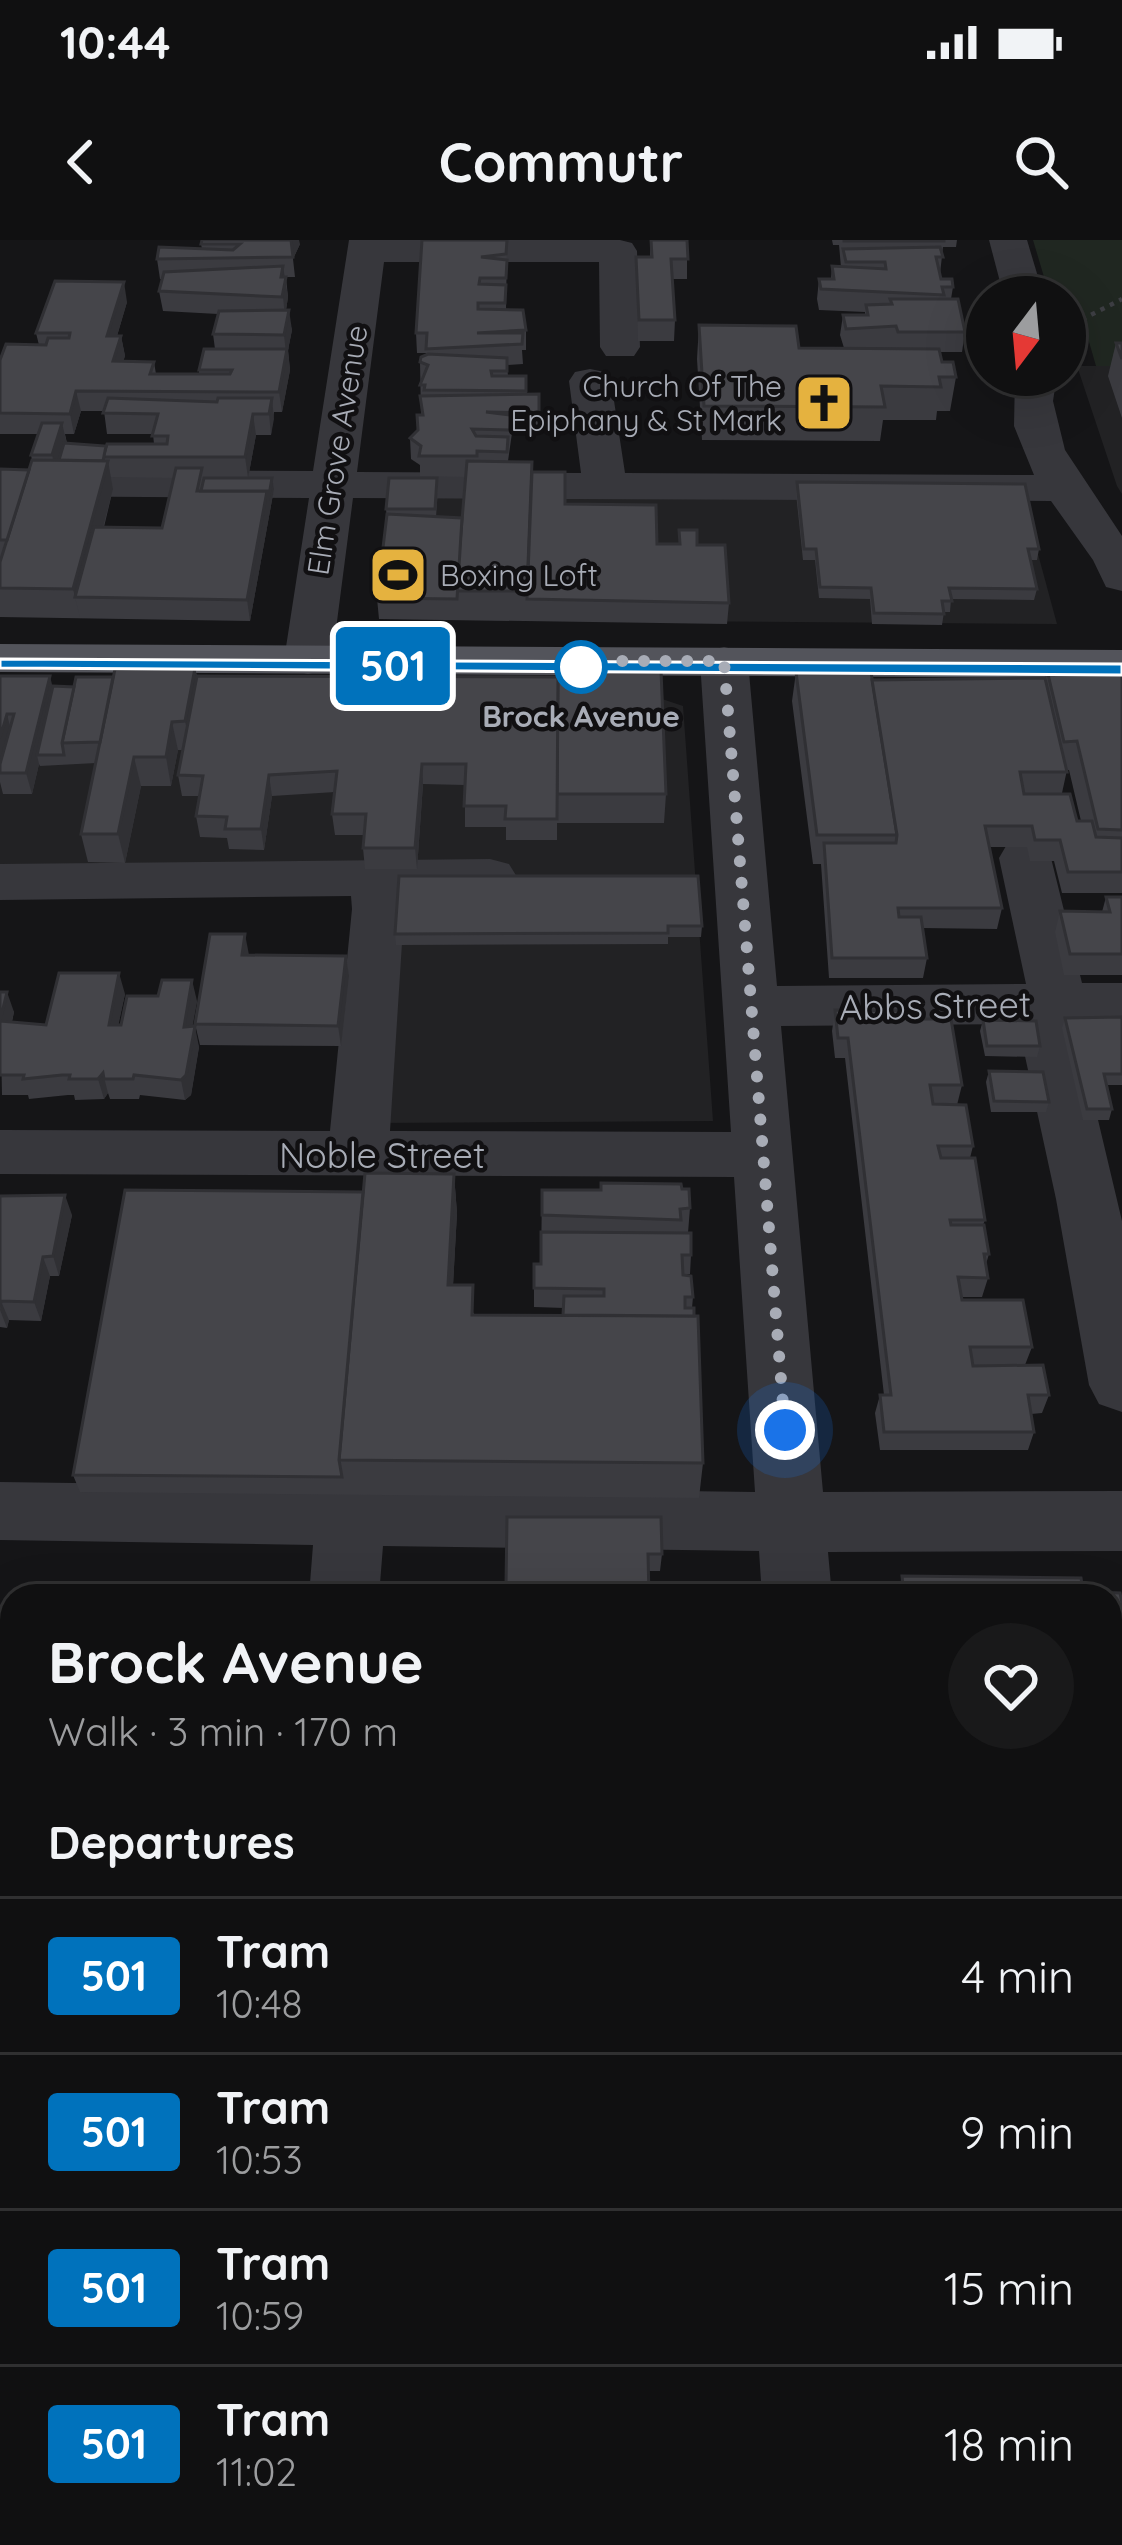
<!DOCTYPE html>
<html lang="en">
<head>
<meta charset="utf-8">
<style>
	body { margin:0; font-family:Quicksand,sans-serif; background:#19191a; color:#f1f3f6; height:100vh; display:flex; flex-direction:column; font-size:45px; white-space:nowrap }
	* { box-sizing:border-box; margin:0 }
	p { font-size:39px; color:#9c9d9f }
	.icon { flex:none; width:66px; height:66px; fill:none; stroke:currentColor; stroke-width:2; stroke-linecap:round; stroke-linejoin:round }
	.map { position:relative; flex:1; overflow:hidden }
	.side { position:absolute; left:0px; top:1344px; width:1122px; height:963px; display:flex; flex-direction:column; background:#101011; border-radius:36px 36px 0 0; box-shadow:0 12px 48px #0002,0 0 0 3px #303031 }
	.side>* { flex:none }
	.badge { padding:0 24px; border-radius:9px; font-size:42px; line-height:78px }
	.needle { width:78px; rotate:196deg }
	.controls { position:absolute; left:966px; top:36px; display:grid; gap:24px }
	.controls a { display:grid; place-items:center; width:120px; height:120px; border-radius:50%; background:#101011; box-shadow:0 12px 48px #0002,0 0 0 3px #303031; font-size:60px }
	.you { position:absolute; width:60px; height:60px; margin:-30px; border:9px solid #fff; border-radius:50%; background:#1a73e8; box-shadow:0 0 0 18px #1a73e833 }
	.map>.badge { position:absolute; translate:-50% -50%; box-shadow:0 0 0 6px #fff }
	h2 { padding:0 48px; font-size:45px; line-height:108px }
	.round { display:grid; place-items:center; flex:none; width:126px; height:126px; border-radius:63px; background:#19191a }
	.overview { display:flex; align-items:center; justify-content:space-between; height:204px; padding:0 48px }
	h1 { font-size:57px; font-weight:800; line-height:90px }
	ul { padding:0; list-style:none }
	li { display:flex; align-items:center; gap:36px; height:156px; padding:0 48px; border-top:3px solid #303031 }
	li div { flex:1 }
	li b { display:block; font-size:45px }
	li em { font-style:normal }
	li .badge { min-width:132px; font-weight:700; text-align:center }
	.status { display:flex; justify-content:space-between; align-items:center; height:84px; padding:0 60px; background:#101011; direction:ltr }
	.status svg { height:33px; fill:currentColor }
	header { display:flex; justify-content:space-between; align-items:center; height:156px; padding:0 48px; background:#101011; font-size:54px; font-weight:800 }
	.map>svg:first-child { display:block }
	.built { fill:#222224 }
	.green { fill:#202721 }
	.lines { fill:none; stroke-linecap:round; stroke-linejoin:round }
	.path { stroke:#3d3e43; stroke-width:4.5; stroke-dasharray:4.5 6; stroke-linecap:butt }
	.minor { fill:#37373c; fill-rule:evenodd }
	.major { fill:#53545b; fill-rule:evenodd }
	.tram { stroke:#4c4d53; stroke-width:3 }
	.wall { fill:#3b3b40; fill-rule:evenodd }
	.shaded-wall { fill:#303034 }
	.building { fill:#45454a; stroke:#303034; stroke-width:3 }
	.line { fill:#0072bc; stroke:#fff; stroke-width:3 }
	.walk { stroke:#a8acb6; stroke-width:12; stroke-dasharray:0 21.6 }
	.stop-dot { fill:#fff; stroke:#0072bc; stroke-width:6 }
	.labels { text-anchor:middle; dominant-baseline:central; stroke-width:9; stroke-linejoin:round; paint-order:stroke }
	.far-poi-label { font-size:30px; fill:#a8acb6; stroke:#111012; text-anchor:end }
	.far-street-label { font-size:30px; fill:#a8acb6; stroke:#111012 }
	.far-stop-label { font-size:30px; font-weight:bold; fill:#a8acb6; stroke:#111012 }
	.street-label { font-size:36px; fill:#a8acb6; stroke:#111012 }
</style>
</head>
<body>
<div class="status"><b>10:44</b><svg viewBox="0 0 49 12"><path d="M0 12V9h3v3zM5 12V6h3v6zM10 12V3h3v9zM15 12V0h3v12zM26 1h20v11H26zM47 4h2v5h-2z"/></svg></div>
<header><svg class="icon" aria-label="back" viewBox="0 0 24 24"><path d="M15 5l-7 7 7 7"/></svg>Commutr<svg class="icon" aria-label="search" viewBox="0 0 24 24"><circle cx="10" cy="10" r="6"/><path d="M15 15l6 6"/></svg></header>
<div class="map">
<svg width="1122" height="2305" viewBox="0 0 1122 2305">
	<rect width="100%" height="100%" fill="#151517"/>
	<g class="built">
		<polygon points="1077,126 1122,126 1122,254 1117,246"/>
		<polygon points="390,249 1022,255 1057,384 379,379"/>
		<polygon points="0,456 659,458 683,466 713,881 368,883 391,631 0,631"/>
	</g>
	<g class="green">
		<polygon points="1033,0 1122,0 1122,126 1096,126 1087,95 1065,95 1065,57 1050,57"/>
		<rect x="330" y="2295" width="422" height="10"/>
	</g>
	<g class="lines">
		<polyline class="path" points="1076,119 1083,108 1081,80 1122,59"/>
		<g class="minor">
			<polygon points="349,0 620,0 632,3 637,11 640,107 634,116 606,116 600,107 599,22 384,22 357,232 581,233 569,141 575,132 590,129 605,132 611,141 625,233 1034,235 1014,186 1015,135 1057,135 1053,161 1065,210 1122,296 1122,351 1106,347 1093,320 1051,261 353,258 332,420 325,430 308,434 291,430 284,420 309,258 0,256 0,230 313,231"/>
			<polygon points="989,0 1027,0 1044,57 1004,57"/>
			<polygon points="724,407 741,411 748,421 777,746 1026,744 999,618 1006,606 1025,601 1044,606 1051,618 1082,743 1122,743 1122,783 1075,783 1122,981 1122,1172 1099,1164 1089,1145 1056,959 1018,784 781,786 823,1252 1122,1251 1122,1311 828,1312 832,1356 762,1356 759,1311 383,1306 379,1356 309,1356 313,1305 0,1300 0,1242 755,1252 734,937 0,934 0,890 330,891 352,669 351,656 0,660 0,624 490,619 509,624 517,637 509,650 490,655 405,656 390,891 731,892 700,421 707,411"/>
			<rect x="0" y="1630" width="12" height="76"/>
			<rect x="0" y="2110" width="12" height="90"/>
			<rect x="808" y="2295" width="94" height="10"/>
		</g>
		<polygon class="major" points="0,404 1122,410 1122,438 0,432"/>
		<polyline class="tram" points="0,424 1122,430"/>
	</g>
	<g class="wall">
		<polygon points="422,0 507,0 506,70 526,90 526,110 522,110 523,124 507,125 508,136 526,136 527,154 539,154 540,174 539,193 512,193 508,221 532,232 565,264 657,304 679,304 679,290 697,305 729,363 727,384 379,379 377,358 387,280 386,269 438,249 436,277 462,278 465,237 420,236 420,225 411,219 410,198 418,191 421,175 420,122 426,115 426,113 417,113 416,93"/>
		<polygon points="650,0 687,0 687,39 672,39 675,80 674,101 638,101 636,17 650,17"/>
		<polygon points="832,0 957,0 956,7 943,7 940,34 941,39 953,47 951,59 965,92 962,112 940,112 942,122 956,137 950,171 937,171 936,180 883,180 880,201 702,200 697,119 699,85 799,108 844,108 840,95 843,75 865,75 865,72 819,70 817,59 819,39 831,39 832,26 841,27 839,5 833,5"/>
		<path d="M201,4H300L293,19L295,37H286L288,57L286,70L292,90L288,110L290,130L282,172H274L271,195H256L248,238H272L274,249L250,381L0,377V229L29,230L32,220L31,215L38,194H0V120L39,105L36,93L127,62L117,96H121L125,116L123,121L154,122L156,134H199V130L215,109L213,94L218,74L163,71L159,51L162,39H160L157,19L202,9ZM81,171H104L107,194H153L154,204L106,206L67,203L65,194H74ZM111,237L174,238L162,288L104,287L113,249Z"/>
		<polygon points="1116,103 1122,103 1122,178 1108,136"/>
		<polygon points="797,242 1039,309 1037,320 1030,320 1037,349 1034,360 951,359 950,372 944,372 942,385 872,384 870,359 819,358 815,320 803,320 796,253"/>
		<polygon points="195,428 197,436 666,554 664,583 557,583 557,600 506,600 506,587 465,587 465,545 423,544 417,629 365,629 363,608 364,595 335,595 332,574 335,552 272,556 264,610 229,609 227,598 200,597 196,576 200,556 182,556 178,535 183,510 178,510 171,546 141,546 125,623 88,622 81,594 96,523 40,526 39,524 32,554 3,554 0,542 0,436 53,446 74,447 113,437"/>
		<path d="M1047,430L1122,431V653H1062L1054,621H1030L1027,607H990L1002,668L997,689L922,688L927,718L923,738H829L821,624H813L792,461L796,432L872,440L1045,438ZM1067,530H1069L1081,581H1077L1062,553Z"/>
		<polygon points="399,636 702,686 701,697 668,697 668,704 396,705 395,694"/>
		<polygon points="1106,657 1122,657 1122,735 1064,735 1055,692 1060,671 1102,672"/>
		<polygon points="249,715 346,716 349,736 341,806 200,805 195,784"/>
		<polygon points="0,752 14,772 12,782 46,785 125,754 118,785 197,761 192,786 199,807 191,855 185,860 140,855 139,859 110,859 108,853 104,859 75,860 74,855 68,855 29,859 28,855 2,855"/>
		<polygon points="835,770 919,779 962,845 957,865 973,906 970,918 985,980 983,985 989,1014 986,1024 988,1038 982,1057 962,1057 962,1060 1032,1107 1025,1125 1049,1155 1042,1173 1031,1174 1034,1192 1028,1210 880,1210 875,1173 880,1155 884,1155 845,818 835,818 832,791"/>
		<polygon points="1122,777 1122,845 1106,845 1112,869 1109,880 1083,880 1062,788 1065,778"/>
		<polygon points="983,780 1040,806 1037,817 985,816 980,791"/>
		<polygon points="989,831 1049,862 1046,872 991,872 986,842"/>
		<polygon points="454,934 457,973 453,1045 475,1075 563,1075 564,1068 534,1067 534,1024 541,1024 542,950 682,949 690,968 688,993 691,1015 690,1034 683,1034 693,1057 692,1068 703,1223 699,1258 80,1252 73,1235 363,952"/>
		<polygon points="0,956 72,975 59,1036 50,1036 41,1081 9,1080 7,1088 0,1087"/>
		<polygon points="507,1277 662,1314 660,1331 648,1331 649,1356 506,1352"/>
		<polygon points="902,1336 1084,1356 897,1356"/>
		<polygon points="1092,1352 1120,1353 1122,1363 1122,1489 1112,1488 1110,1476 1110,1356 1091,1356"/>
		<polygon points="0,1382 12,1382 12,1549 8,1543 7,1549 0,1549"/>
		<polygon points="1110,1543 1122,1551 1122,1639 1110,1640"/>
		<rect x="1110" y="1653" width="12" height="85"/>
		<rect x="0" y="1727" width="12" height="205"/>
		<polygon points="1110,1750 1122,1767 1122,1780 1114,1790 1110,1790"/>
		<polygon points="1110,1832 1122,1832 1122,1876 1110,1876 1110,1882"/>
		<rect x="1110" y="1890" width="12" height="173"/>
		<rect x="1110" y="2083" width="12" height="128"/>
	</g>
	<g class="shaded-wall">
		<polygon points="291,0 299,0 300,4 293,19"/>
		<polygon points="283,26 288,57 285,77 281,37"/>
		<polygon points="124,42 127,62 111,116 107,96"/>
		<polygon points="289,70 292,90 288,110 290,130 282,172 279,152 286,114 284,95"/>
		<polygon points="121,96 125,116 117,142 113,121"/>
		<polygon points="76,151 81,171 74,194 70,174"/>
		<polygon points="272,158 274,179 271,195 269,174"/>
		<polygon points="253,174 256,195 248,238 245,217"/>
		<polygon points="62,183 67,204 57,236 52,215"/>
		<polygon points="108,221 113,249 85,357 75,357 80,378 73,349"/>
		<polygon points="272,238 274,249 250,381 247,360 267,251"/>
		<polygon points="195,428 200,457 191,510 185,481"/>
		<polygon points="50,436 55,457 37,515 39,524 32,554 26,533"/>
		<polygon points="7,474 12,495 0,533 0,498"/>
		<polygon points="172,482 178,510 171,546 166,517"/>
		<polygon points="134,517 141,546 125,623 118,594"/>
		<polygon points="422,524 423,544 417,629 415,608"/>
		<polygon points="269,535 272,556 264,610 261,589"/>
		<polygon points="245,694 249,715 242,715"/>
		<polygon points="346,716 349,736 341,806 338,786"/>
		<polygon points="119,733 125,754 114,806 109,785"/>
		<polygon points="192,740 197,761 189,807 184,787"/>
		<polygon points="7,752 14,772 7,801 0,781"/>
		<polygon points="195,786 199,807 191,855 185,860 181,840"/>
		<polygon points="103,833 108,853 104,859 98,839"/>
		<polygon points="454,934 457,973 451,1083 448,1045"/>
		<polygon points="65,955 72,975 59,1036 53,1016"/>
		<polygon points="43,1017 50,1036 41,1081 34,1062"/>
		<polygon points="1,1061 9,1080 7,1088 0,1070"/>
		<polygon points="12,1408 12,1522 4,1534 8,1543 7,1549 0,1537 0,1525 4,1454"/>
		<polygon points="247,2295 253,2295 261,2305 254,2305"/>
	</g>
	<g class="building">
		<polygon points="202,0 291,0 293,17 157,19 159,7 233,10 240,4 201,4"/>
		<polygon points="422,0 507,0 506,14 481,17 507,20 506,38 480,38 479,44 506,45 505,63 478,63 478,69 523,70 526,90 477,93 523,93 522,104 426,109 427,93 416,93"/>
		<polygon points="651,0 687,0 688,19 671,19 675,80 639,80 636,17 652,17"/>
		<rect x="844" y="0" width="100" height="1"/>
		<polygon points="940,7 943,17 936,17 941,39 952,39 953,47 942,47 944,55 821,49 819,39 834,39 832,26 886,29 885,22 846,22 843,9"/>
		<polygon points="283,26 281,37 286,37 282,57 159,51 164,32"/>
		<polygon points="55,41 124,42 107,96 121,96 113,121 154,122 150,134 230,134 232,130 199,130 204,109 287,109 279,152 76,151 70,174 0,173 0,120 6,104 46,105 48,98 69,98 70,93 36,93"/>
		<polygon points="890,59 958,59 965,92 898,92 896,86 846,89 843,75 868,75 866,65 892,64"/>
		<polygon points="289,70 284,95 213,94 219,71"/>
		<polygon points="699,85 796,86 799,108 939,109 942,122 953,122 956,137 939,137 941,147 881,146 885,167 704,166"/>
		<polygon points="1116,103 1122,103 1122,119"/>
		<polygon points="428,114 507,118 507,131 491,131 492,136 526,136 526,151 424,150 425,145 420,145 428,125 420,122 421,117"/>
		<polygon points="539,154 539,173 486,172 511,175 510,190 472,189 476,196 508,197 507,212 477,211 477,216 419,216 421,206 410,198 418,190 417,175 423,175 420,156"/>
		<polygon points="108,158 217,162 218,158 272,158 269,174 253,174 245,217 103,217 107,204 167,204 168,196 152,196 158,174 103,173"/>
		<polygon points="42,183 62,183 52,215 31,215"/>
		<polygon points="64,203 106,206 103,221 59,220"/>
		<polygon points="32,220 108,221 73,349 0,348 0,322"/>
		<polygon points="467,221 532,222 527,351 456,351"/>
		<polygon points="176,228 202,228 197,251 267,251 247,360 75,357 94,287 162,288"/>
		<polygon points="0,229 29,230 7,300 0,300"/>
		<polygon points="532,232 565,232 565,264 656,265 657,304 680,304 679,290 697,290 697,305 725,305 729,363 527,359"/>
		<polygon points="204,238 272,238 268,261 267,251 201,251"/>
		<polygon points="389,238 437,238 435,269 386,269"/>
		<polygon points="797,242 1025,244 1039,309 1028,309 1037,349 949,348 952,361 942,361 944,374 874,373 871,348 820,347 816,309 804,309"/>
		<polygon points="387,274 462,278 457,359 377,358"/>
		<polygon points="195,428 185,481 172,482 166,517 134,517 118,594 81,594 115,429"/>
		<polygon points="558,430 661,430 666,554 557,554"/>
		<polygon points="1047,430 1122,431 1122,590 1098,589 1077,501 1064,502"/>
		<polygon points="796,432 871,432 897,595 817,595"/>
		<polygon points="0,436 50,436 26,533 0,533 0,524 14,474 7,474 0,498"/>
		<polygon points="197,436 558,437 557,579 505,579 506,566 464,566 466,524 422,524 415,608 363,608 366,574 332,574 337,531 269,535 261,589 225,589 227,577 196,576 203,536 178,535"/>
		<polygon points="76,437 113,437 100,502 62,503"/>
		<polygon points="1045,438 1067,532 1020,532 1024,554 1070,554 1077,581 1092,581 1096,597 1122,598 1122,632 1068,632 1060,600 1035,600 1032,586 985,586 1002,668 898,668 899,677 921,677 927,718 832,718 824,603 896,603 897,595 872,440"/>
		<polygon points="53,446 74,447 62,503 64,515 37,515"/>
		<polygon points="399,636 698,636 702,686 668,686 668,693 395,694"/>
		<polygon points="1106,657 1122,657 1122,714 1070,714 1060,671 1110,672"/>
		<polygon points="210,694 245,694 242,715 346,716 338,786 195,784"/>
		<polygon points="59,733 119,733 109,785 121,785 127,756 158,756 162,740 192,740 184,787 195,786 186,835 181,840 134,835 133,839 104,839 103,833 98,839 69,839 70,835 62,835 23,839 24,835 0,835 0,752 7,752 0,781 46,785"/>
		<polygon points="835,770 917,771 919,779 951,779 962,845 930,845 933,864 966,865 973,906 938,906 941,918 975,918 985,980 950,980 951,985 984,985 989,1014 984,1014 988,1038 958,1037 962,1060 1023,1060 1032,1107 970,1107 973,1126 1043,1125 1049,1155 1028,1155 1034,1192 884,1192 880,1155 891,1155 848,798 838,798"/>
		<polygon points="1122,777 1122,834 1104,834 1112,869 1087,869 1065,778"/>
		<polygon points="983,780 1036,781 1040,806 987,806"/>
		<polygon points="989,831 1043,832 1049,862 994,861"/>
		<polygon points="365,933 454,934 448,1045 473,1045 472,1075 698,1076 703,1223 339,1220"/>
		<polygon points="601,943 681,944 682,949 689,949 690,968 680,969 681,980 542,975 542,950 601,950"/>
		<polygon points="125,950 363,952 339,1220 342,1237 73,1235"/>
		<polygon points="65,955 53,1016 43,1017 34,1062 1,1061 0,1067 0,956"/>
		<polygon points="541,992 691,993 691,1015 682,1015 683,1035 691,1036 693,1057 685,1057 685,1068 694,1068 694,1076 563,1075 564,1056 604,1056 604,1049 534,1048 534,1024 541,1024"/>
		<polygon points="507,1277 661,1277 662,1314 648,1314 649,1356 480,1356 481,1352 539,1351 539,1346 506,1345"/>
		<polygon points="902,1336 1081,1338 1084,1356 904,1356"/>
		<polygon points="1092,1352 1120,1353 1122,1363 1122,1473 1116,1446 1110,1446 1110,1356 1093,1356"/>
		<polygon points="0,1382 12,1382 12,1408 4,1454 12,1454 12,1459 0,1525"/>
		<polygon points="12,1493 12,1541 9,1541 10,1535 4,1534"/>
		<polygon points="1110,1543 1121,1544 1122,1551 1122,1626 1110,1626"/>
		<rect x="1110" y="1653" width="12" height="73"/>
		<rect x="0" y="1727" width="12" height="195"/>
		<polygon points="1110,1750 1119,1750 1122,1778 1110,1778"/>
		<rect x="1110" y="1832" width="12" height="33"/>
		<rect x="1110" y="1890" width="12" height="165"/>
		<polygon points="1110,2083 1122,2083 1122,2205 1110,2206"/>
		<polygon points="0,2184 12,2184 12,2295 247,2295 254,2305 0,2305"/>
	</g>
	<polygon class="line" points="0,419 1122,424 1122,435 0,428"/>
	<g class="lines">
		<polyline class="walk" points="581,427 590,421 724,421 785,1190"/>
	</g>
	<defs>
		<symbol id="church-square" viewBox="-11 -11 22 22"><rect x="-9" y="-9" width="18" height="18" rx="4" fill="#e5b23f" stroke="#111012"/><path d="M-1.2-6h2.4v3.5h3.3v2.4h-3.3V6h-2.4V-.1h-3.3v-2.4h3.3Z" fill="#111"/></symbol>
		<symbol id="stadium-square" viewBox="-11 -11 22 22"><rect x="-9" y="-9" width="18" height="18" rx="4" fill="#e5b23f" stroke="#111012"/><path d="M0-5a6.5 5 0 1 0 0 10a6.5 5 0 1 0 0-10ZM-3.5-1.8h7v3.6h-7Z" fill="#111"/></symbol>
	</defs>
	<g fill-rule="evenodd">
		<use href="#church-square" x="791" y="130" width="66" height="66"/>
		<use href="#stadium-square" x="365" y="302" width="66" height="66"/>
	</g>
	<circle class="stop-dot" cx="581" cy="427" r="24"/>
	<g class="labels">
		<g class="far-poi-label">
			<text x="782" y="146">Church Of The<tspan x="782" dy="34">Epiphany &amp; St Mark</tspan></text>
			<text x="440" y="335" text-anchor="start">Boxing Loft</text>
		</g>
		<g class="far-street-label">
			<text transform="translate(337 210) rotate(-81)">Elm Grove Avenue</text>
		</g>
		<g class="far-stop-label">
			<text x="581" y="476">Brock Avenue</text>
		</g>
		<g class="street-label">
			<text transform="translate(935 765) rotate(-1)">Abbs Street</text>
			<text x="382" y="914">Noble Street</text>
		</g>
	</g>
</svg>
<div class="controls">
<a><svg class="needle" viewBox="-14 -14 28 28"><path d="M0-13l5 13h-10z" fill="#e53935"/><path d="M0 13l5-13h-10z" fill="#9c9d9f"/></svg></a>
</div>
<div class="you" style="left:785px;top:1190px"></div>
<b class="badge" style="left:393px;top:426px;background:#0072bc;color:#fff">501</b>
<section class="side">
<div class="overview"><div><h1>Brock Avenue</h1><p>Walk · 3 min · 170 m</p></div><a class="round"><svg class="icon" aria-label="heart" viewBox="0 0 24 24"><path d="M12 20l-8-8c-3-5 5-10 8-4 3-6 11-1 8 4z"/></svg></a></div>
<h2>Departures</h2>
<ul>
<li><span class="badge" style="background:#0072bc;color:#fff">501</span><div><b>Tram</b><p>10:48</p></div><em>4 min</em></li>
<li><span class="badge" style="background:#0072bc;color:#fff">501</span><div><b>Tram</b><p>10:53</p></div><em>9 min</em></li>
<li><span class="badge" style="background:#0072bc;color:#fff">501</span><div><b>Tram</b><p>10:59</p></div><em>15 min</em></li>
<li><span class="badge" style="background:#0072bc;color:#fff">501</span><div><b>Tram</b><p>11:02</p></div><em>18 min</em></li>
</ul>
</section>
</div>
</body>
</html>
